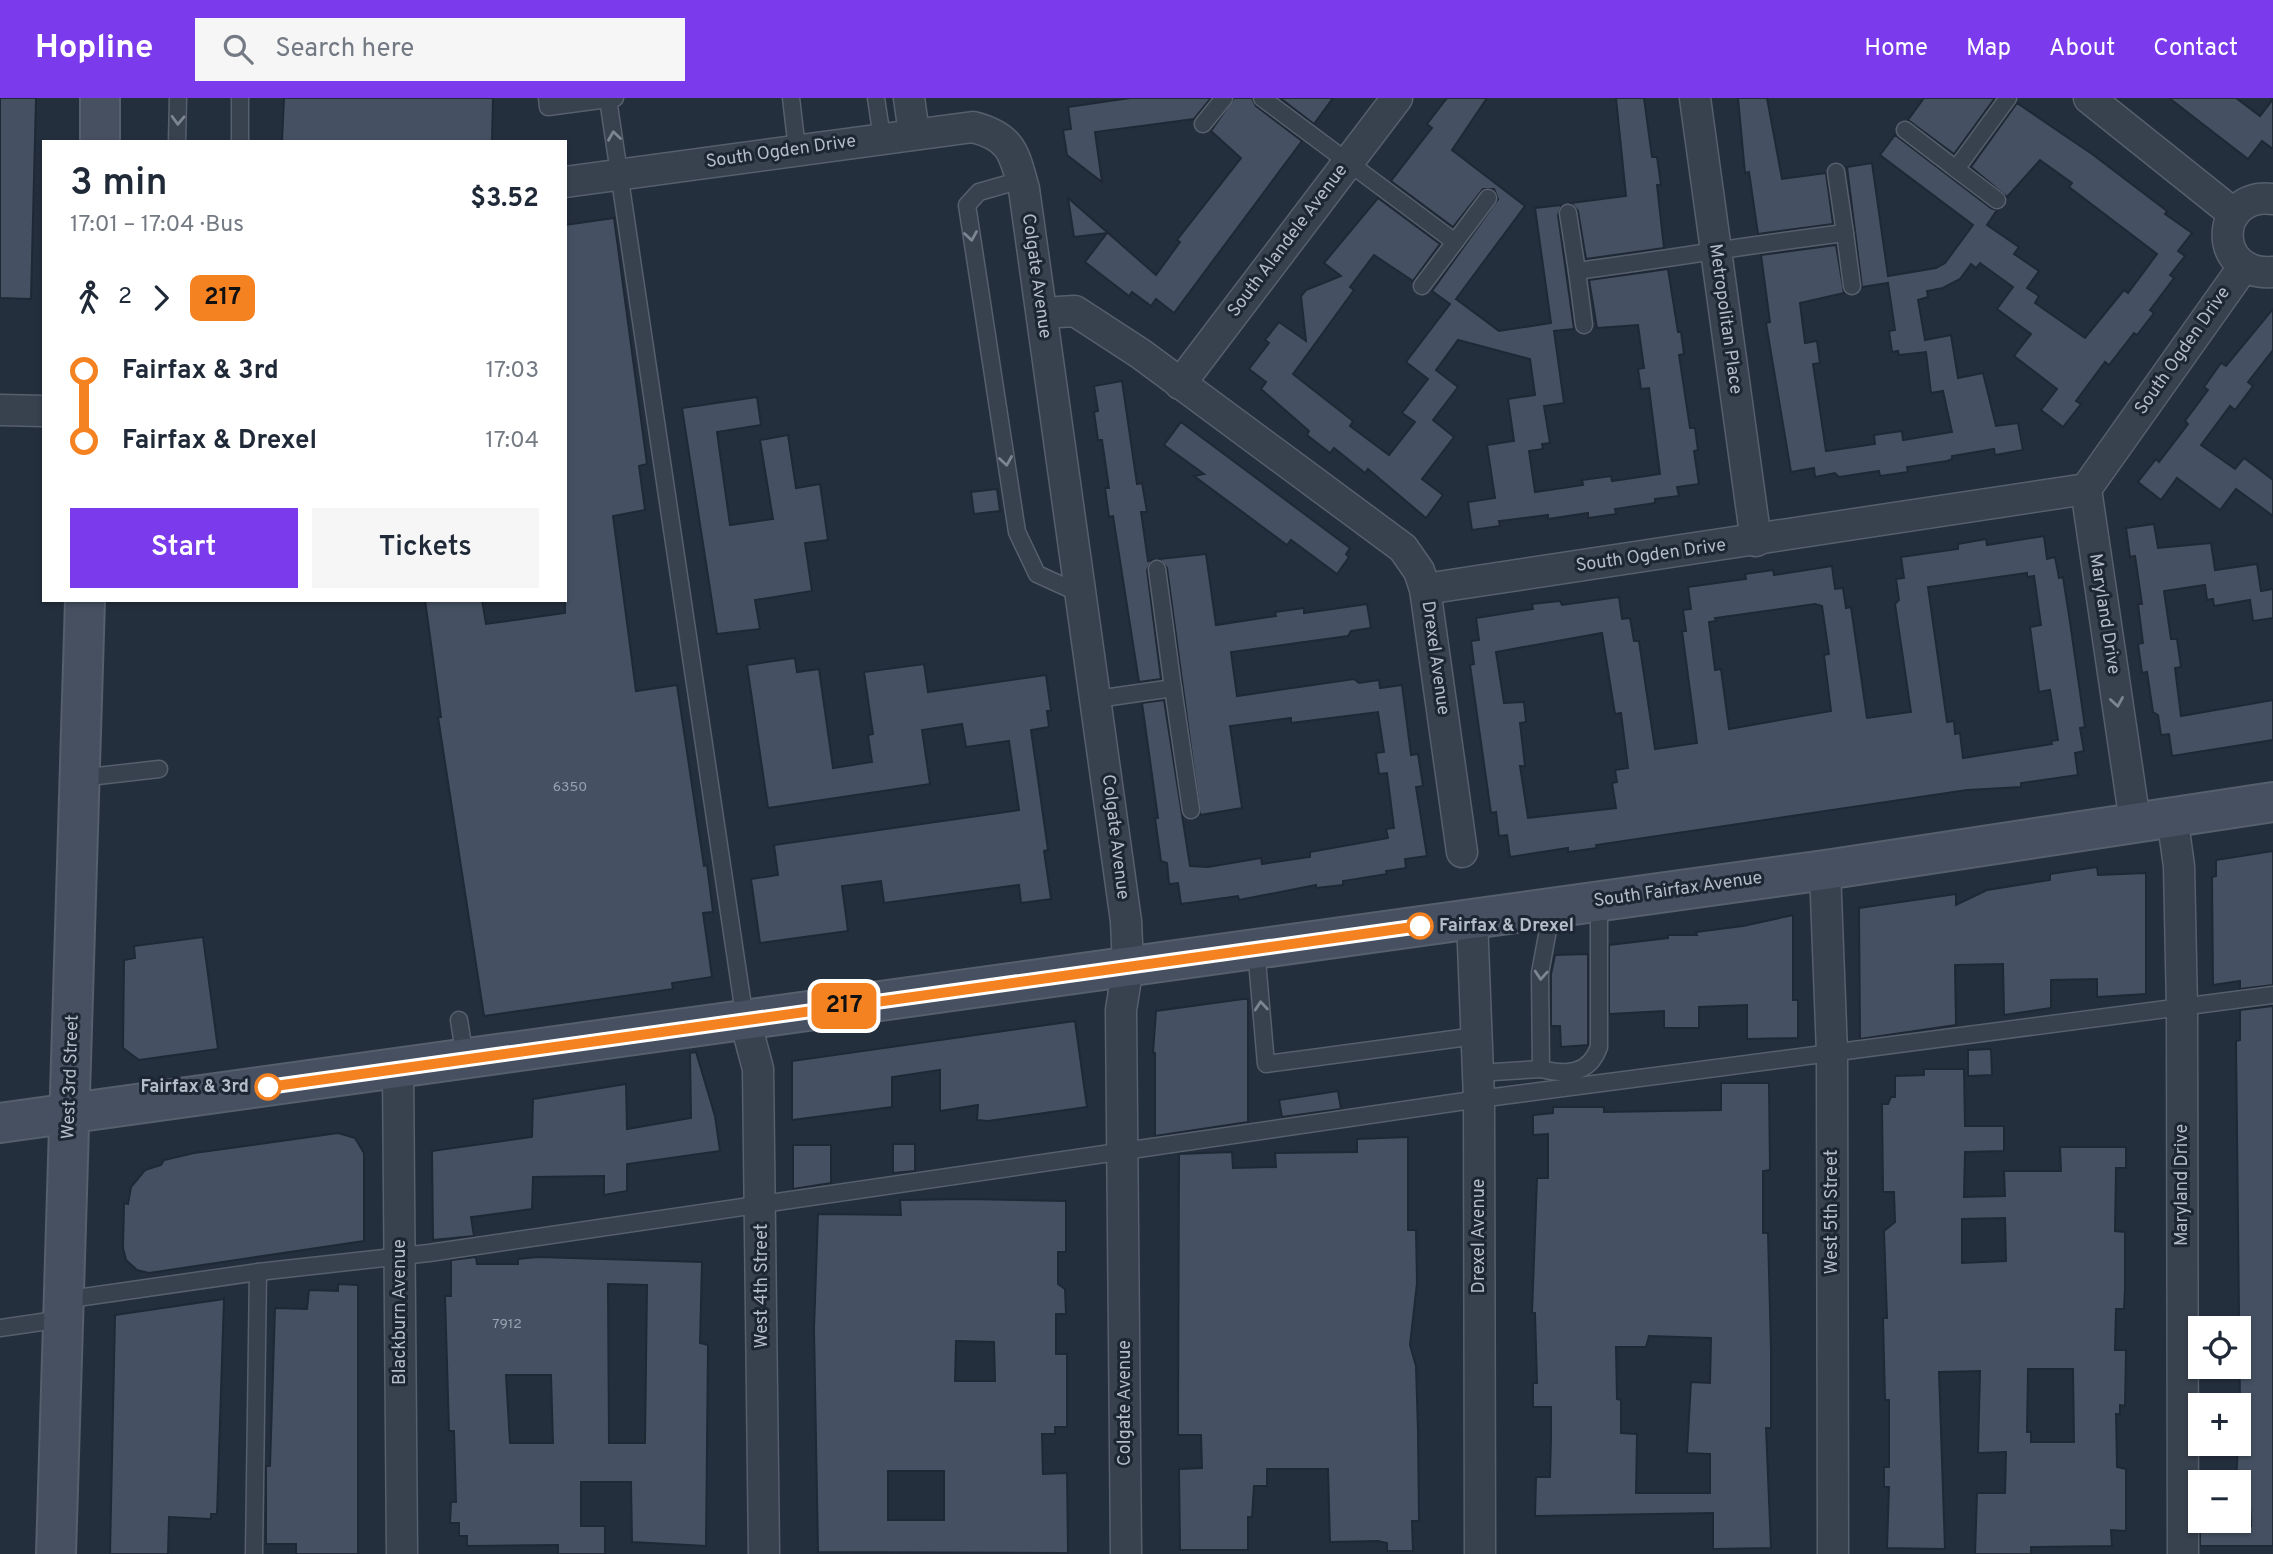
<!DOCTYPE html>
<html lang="en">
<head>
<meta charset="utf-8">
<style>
	body { margin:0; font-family:Overpass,sans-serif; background:#f6f6f7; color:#1f2937; height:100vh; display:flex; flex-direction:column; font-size:26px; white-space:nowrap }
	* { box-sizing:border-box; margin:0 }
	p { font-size:23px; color:#747a83 }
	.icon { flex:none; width:38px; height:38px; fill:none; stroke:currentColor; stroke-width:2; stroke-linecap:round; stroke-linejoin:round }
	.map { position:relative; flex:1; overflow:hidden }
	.panel { position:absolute; left:42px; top:42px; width:525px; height:462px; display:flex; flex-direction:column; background:#fff; border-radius:0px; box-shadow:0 2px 5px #0004 }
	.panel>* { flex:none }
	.badge { padding:0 14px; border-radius:10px; font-size:24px; line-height:46px }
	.controls { position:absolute; left:2188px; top:1218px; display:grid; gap:14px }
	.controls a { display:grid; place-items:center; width:63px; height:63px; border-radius:0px; background:#fff; box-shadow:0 2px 5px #0004; font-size:35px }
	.map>.badge { position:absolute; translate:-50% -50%; box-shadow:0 0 0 4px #fff }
	.legs { display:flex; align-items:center; gap:10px; height:77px; padding:0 28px; font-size:23px }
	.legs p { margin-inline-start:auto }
	.head { display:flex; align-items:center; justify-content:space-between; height:119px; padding:0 28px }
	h1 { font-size:38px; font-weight:600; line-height:52px }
	.button { display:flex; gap:14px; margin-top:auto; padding:14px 28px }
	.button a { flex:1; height:80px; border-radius:0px; background:#7c3aed; color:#fff; font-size:28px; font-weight:600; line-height:80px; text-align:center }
	.button a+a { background:#f6f6f7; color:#1f2937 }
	ul { padding:0 28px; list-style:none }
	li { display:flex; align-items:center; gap:24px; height:70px; font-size:26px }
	li i { display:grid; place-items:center; width:10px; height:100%; margin:0 9px; background:currentColor }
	li i::after { content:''; width:18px; height:18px; margin:-9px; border:5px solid; border-radius:50%; background:#fff }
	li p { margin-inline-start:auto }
	li:first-child i { background:linear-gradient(#0000 50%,currentColor 0) }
	li:last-child i { background:linear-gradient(currentColor 50%,#0000 0) }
	header { display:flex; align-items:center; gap:42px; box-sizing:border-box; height:98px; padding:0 35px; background:#7c3aed; color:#fff }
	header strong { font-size:33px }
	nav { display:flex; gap:38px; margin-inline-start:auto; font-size:24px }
	.search { width:490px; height:63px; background:#f6f6f7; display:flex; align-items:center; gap:18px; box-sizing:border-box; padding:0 24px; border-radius:0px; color:#747a83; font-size:26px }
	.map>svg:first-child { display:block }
	.building { fill:#455162; stroke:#1f2835; stroke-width:2; fill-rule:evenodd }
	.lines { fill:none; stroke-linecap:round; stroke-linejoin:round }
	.lane-casing { stroke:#565f6c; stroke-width:19 }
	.street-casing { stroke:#565f6c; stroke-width:33 }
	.secondary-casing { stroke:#565f6c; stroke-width:42 }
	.lane { stroke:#38414e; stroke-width:16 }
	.street { stroke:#38414e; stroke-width:30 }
	.secondary { stroke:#465061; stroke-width:38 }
	.oneway { stroke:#7c8592 }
	.line-1-casing { stroke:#fff; stroke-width:16 }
	.line-1 { stroke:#f58220; stroke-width:10 }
	.stop-1-dot { fill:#fff; stroke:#f58220; stroke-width:3.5 }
	.labels { text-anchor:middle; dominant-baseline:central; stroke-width:6; stroke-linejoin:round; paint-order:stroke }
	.number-label { font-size:14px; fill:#98a1af }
	.street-label { font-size:18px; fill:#b4bcc9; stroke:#1d2633 }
	.stop-label { font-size:18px; font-weight:bold; fill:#b4bcc9; stroke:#1d2633; text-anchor:start }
</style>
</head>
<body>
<header>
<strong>Hopline</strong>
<div class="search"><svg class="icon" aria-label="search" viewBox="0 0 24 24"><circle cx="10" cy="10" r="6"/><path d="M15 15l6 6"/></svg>Search here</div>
<nav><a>Home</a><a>Map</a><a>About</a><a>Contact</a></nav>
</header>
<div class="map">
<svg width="2273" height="1456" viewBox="0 0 2273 1456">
	<rect width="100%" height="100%" fill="#242f3e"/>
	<g class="building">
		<polygon points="0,0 36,0 31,201 0,200"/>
		<polygon points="284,0 493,0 492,44 282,44"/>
		<polygon points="1130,0 1211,0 1194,21 1095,34 1102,84 1067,57 1063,32 1071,31 1068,9"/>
		<polygon points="1234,0 1252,0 1256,8 1302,43 1174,215 1156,201 1151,208 1132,194 1129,198 1085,164 1107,135 1074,139 1068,100 1156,177 1180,144 1177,142 1241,60 1211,33"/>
		<polygon points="1280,0 1333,0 1314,26"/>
		<polygon points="1447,0 1487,0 1452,52 1525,108 1456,201 1499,233 1551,225 1535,110 1562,107 1558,117 1574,231 1554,233 1564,305 1544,308 1550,345 1542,346 1543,351 1529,353 1535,394 1583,387 1582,382 1611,378 1612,383 1660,376 1649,290 1641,291 1638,271 1644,270 1638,227 1597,230 1589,182 1668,171 1678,234 1681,234 1684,256 1679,257 1690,330 1695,330 1698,352 1694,353 1699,386 1677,389 1679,398 1655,401 1655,405 1615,411 1616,416 1588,420 1588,415 1548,421 1548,417 1499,423 1500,428 1472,432 1468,404 1495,400 1487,347 1514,343 1508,301 1535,297 1530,261 1458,242 1436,272 1458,289 1433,322 1454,339 1422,381 1443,397 1426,420 1368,371 1365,375 1334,350 1330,355 1307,337 1309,333 1261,291 1266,284 1249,271 1269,245 1265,242 1279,224 1306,243 1301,198 1306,192 1341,178 1324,165 1378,100 1440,146 1413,183 1374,157 1350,189 1354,192 1293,276 1353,323 1350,328 1389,357 1415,324 1402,315 1428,281 1406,264 1450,206 1432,193 1498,101 1494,91 1483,91 1453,129 1391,83 1432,30 1427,26"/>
		<polygon points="1616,0 1644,0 1652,59 1657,59 1661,87 1657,87 1664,150 1586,161 1578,113 1571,105 1626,98"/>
		<polygon points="1738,0 1767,0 1782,81 1826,75 1833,126 1758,136 1749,74 1745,75"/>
		<polygon points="1924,0 1995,0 1954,56 1908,22"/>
		<polygon points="2169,0 2236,0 2260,18 2273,1 2273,51 2262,43 2248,61"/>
		<polygon points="2017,5 2092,56 2167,113 2165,116 2192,135 2178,153 2185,158 2170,177 2174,180 2150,212 2154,215 2137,237 2134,235 2109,267 2105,264 2076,303 2081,306 2063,329 2041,312 2057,291 2014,258 2031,236 1997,211 2013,189 1980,165 1976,170 1971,166 1960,181 1943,190 1927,193 1928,199 1918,202 1925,242 1951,237 1958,280 1983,275 1996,328 2018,325 2023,352 1995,357 1994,351 1952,358 1952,361 1947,363 1907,369 1908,374 1880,378 1879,373 1839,379 1835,375 1815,379 1814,370 1791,374 1766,225 1770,224 1761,157 1836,147 1844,195 1800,205 1805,245 1817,243 1820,265 1813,266 1826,353 1875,346 1874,337 1902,333 1903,342 1952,334 1943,293 1931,295 1926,254 1899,257 1898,253 1892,254 1889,233 1895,232 1888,185 1862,189 1847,69 1872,65 1888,178 1936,170 1945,165 1973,127 1880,57 1895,37 1991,110 1997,112 1987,127 2019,149 2014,156 2039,173 2027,190 2039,198 2035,205 2085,240 2124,192 2128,195 2157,156 2069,89 2072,85 2040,62 2007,99 1971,69"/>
		<polygon points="614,120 647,366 639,368 645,412 613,418 636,593 677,587 704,768 707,767 713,814 703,815 712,879 672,885 673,891 484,918 438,619 441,619 425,502 482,502 486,526 565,515 565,127"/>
		<polygon points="2273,211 2273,252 2248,284 2253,288 2235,312 2230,308 2201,347 2235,371 2244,360 2273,382 2273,418 2236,391 2220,412 2177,380 2161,402 2138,384 2156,361 2159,364 2188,326 2185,323 2208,292 2204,289 2221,265 2226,268"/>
		<polygon points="1122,283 1137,386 1142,385 1147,414 1141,414 1148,463 1152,462 1147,472 1161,581 1139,584 1113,418 1109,419 1105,390 1109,390 1102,342 1098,342 1094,314 1098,313 1094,288"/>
		<polygon points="757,299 761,327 717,334 730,427 773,421 760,342 788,337 796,390 820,386 828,442 805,445 812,493 755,502 760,531 717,536 682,310"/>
		<polygon points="1181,324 1350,450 1346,456 1349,459 1337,476 1291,442 1287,447 1194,378 1204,376 1164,347"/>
		<polygon points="997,391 1000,413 974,416 971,394"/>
		<polygon points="2154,426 2158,450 2211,445 2215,472 2257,466 2261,493 2273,491 2273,520 2253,523 2250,502 2214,508 2213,501 2207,502 2205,487 2164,493 2171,541 2177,541 2181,569 2175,570 2181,618 2273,602 2273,642 2172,658 2169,636 2161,637 2158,617 2153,614 2147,574 2142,575 2138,546 2143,545 2138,506 2142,506 2135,458 2130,459 2126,430"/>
		<path d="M2044,438L2047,461L2055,459L2059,480L2063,479L2070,524L2085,629L2080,630L2084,653L2075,655L2078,677L2021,685V689L1967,692L1596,747L1597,750L1568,754V750L1510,759L1507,737L1499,738L1496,714L1491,715L1470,567L1474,566L1471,543L1479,542L1476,520L1533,511L1532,506L1560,503L1562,507L1619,499L1622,521L1630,520L1634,543H1639L1655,651L1697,645L1682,533H1686L1683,512L1691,511L1688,489L1746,481L1745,476L1773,472L1774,477L1832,468L1835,491L1843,490L1846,510L1851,509L1867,620L1911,614L1895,506L1899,502L1896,481L1904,480L1901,459L1958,451V446L1986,441L1987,447ZM2027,475V479L2034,478L2041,527L2030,529L2039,594L2050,592L2058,642L2051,643L2052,646L1963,660L1960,635L1955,636L1954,623L1947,624L1928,489ZM1815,506L1822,508L1829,556L1824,557L1831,613L1729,631L1721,571L1715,572L1709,524L1716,523L1715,520ZM1602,535L1615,616L1621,615L1628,670L1615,672L1617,684L1612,685L1616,710L1528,720L1520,668H1525L1520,625L1526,624L1524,604L1504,605L1496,554Z"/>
		<polygon points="1206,456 1216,527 1276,518 1275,514 1304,510 1304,515 1367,506 1371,530 1351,533 1348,538 1231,554 1237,598 1354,581 1359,585 1379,582 1380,590 1402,587 1411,657 1418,656 1423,688 1416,689 1427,758 1405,761 1406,770 1386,773 1387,776 1343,783 1343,787 1316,790 1316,787 1239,802 1238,798 1181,806 1178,785 1169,786 1167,765 1161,763 1155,720 1158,720 1142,605 1164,602 1190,768 1208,769 1261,760 1262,766 1310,759 1310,754 1388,740 1386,731 1394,730 1387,675 1379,676 1376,655 1384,654 1378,614 1291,625 1291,620 1230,628 1242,710 1200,717 1167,470 1159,461"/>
		<polygon points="795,560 797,574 819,571 833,670 872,664 868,637 873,636 864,574 924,566 928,594 1046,577 1051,613 1047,613 1049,629 1031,632 1048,752 1044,753 1051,801 1021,805 1019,787 884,805 881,783 842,788 848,833 760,845 751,781 778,777 774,747 1019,712 1009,643 966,649 962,626 922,632 930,686 768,710 747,567"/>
		<polygon points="2273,753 2273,887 2240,891 2240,883 2213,887 2212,779 2216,778 2216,762"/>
		<polygon points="2097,769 2098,777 2146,775 2146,896 2097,899 2097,881 2051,882 2051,910 2004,917 2003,866 1955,867 1956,927 1860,941 1859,810 1956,796 1956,807 1987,792 2050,782 2050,776"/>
		<polygon points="1793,817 1793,902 1798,902 1798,940 1747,941 1747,907 1699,909 1699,930 1664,930 1664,913 1609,916 1609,847 1668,840 1668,837 1697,837 1696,834 1743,828"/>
		<polygon points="203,839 218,951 139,962 123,950 124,862 135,860 134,848"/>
		<polygon points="1588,856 1588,947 1561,949 1560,928 1551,928 1551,876 1555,857"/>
		<polygon points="1243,901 1248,901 1248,1024 1155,1038 1155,955 1153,955 1156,913"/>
		<polygon points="2273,908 2273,1448 2200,1448 2200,1430 2251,1428 2249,1387 2236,1384 2240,1308 2236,943 2240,942 2240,912"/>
		<polygon points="1075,923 1087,1009 988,1023 977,1022 978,1007 940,1013 940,972 892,979 892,1009 792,1022 792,963"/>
		<polygon points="1991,951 1992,977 1968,978 1968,952"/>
		<polygon points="696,954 715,1018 720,1053 627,1066 627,1093 604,1097 604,1078 533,1079 532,1111 471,1119 474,1138 433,1142 432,1053 532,1039 533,1001 626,986 627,1031 691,1020 690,955"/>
		<path d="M1924,971H1964L1965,1028H2004V1053L1965,1054L1964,1099L2005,1098L2004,1073H2061L2060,1049H2126V1070H2116L2115,1133L2125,1134V1190L2124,1211H2116L2115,1252H2126L2125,1308L2120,1307V1316H2116L2117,1369L2126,1371V1433L2111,1432L2112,1448L2031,1449V1456H1975L1977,1395H2005L2006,1354L1978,1355L1980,1273L1939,1274L1945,1451L1887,1450L1889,1389H1884V1369H1889V1302H1885L1883,1220H1887L1884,1133L1895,1124L1894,1094H1883L1882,1006H1888L1891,999H1895V978L1924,977ZM2005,1120L2006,1163L1962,1165V1121ZM2028,1271H2073L2074,1344H2031V1334H2027Z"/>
		<path d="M1721,985H1769L1770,1072L1763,1073V1135H1768L1771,1252V1330H1766L1771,1450L1713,1451V1415L1535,1418L1536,1379H1550L1551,1341V1309H1533V1285H1537L1535,1215H1532L1537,1080H1548V1036L1533,1037V1017L1553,1015V1009H1604V1014L1721,1012ZM1649,1238L1711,1240L1710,1285L1691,1284L1687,1355L1710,1356V1395H1636L1637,1336L1621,1335V1302L1617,1301L1616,1249H1646Z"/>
		<polygon points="1338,993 1341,1011 1282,1019 1279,1002"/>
		<polygon points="338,1035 355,1040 364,1055 364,1143 149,1175 137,1172 126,1162 123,1150 124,1105 128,1106 131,1089 145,1072 161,1067 164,1062 194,1055"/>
		<polygon points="1408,1039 1408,1132 1416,1132 1417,1185 1410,1247 1416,1268 1418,1333 1419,1423 1412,1423 1413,1453 1387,1453 1387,1445 1378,1443 1330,1444 1328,1371 1267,1371 1267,1388 1254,1388 1252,1419 1248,1419 1248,1452 1180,1452 1179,1371 1202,1370 1201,1337 1178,1337 1179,1056 1232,1054 1233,1070 1276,1069 1275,1055 1357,1054 1357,1041"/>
		<polygon points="893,1046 915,1046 915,1073 893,1075"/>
		<polygon points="793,1047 831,1047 831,1085 793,1091"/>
		<path d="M966,1101L1066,1103V1154H1058V1186L1065,1191L1066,1216H1056V1256H1067V1329H1055V1336H1042L1043,1376L1067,1375L1068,1455L818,1454L814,1231L818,1116L901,1117L900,1102ZM956,1243L994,1244L995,1283H955ZM888,1373H944V1422H888Z"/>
		<path d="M476,1159L477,1166H518V1161L538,1159L702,1164L700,1245L708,1247L706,1448L632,1444L631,1384H581V1428H605V1456H558V1447L467,1448V1438H459V1425H450L451,1404H456L454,1333H449L445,1198H451V1162ZM608,1186L647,1187L645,1345H609ZM506,1277H551L553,1345H510Z"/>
		<polygon points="338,1186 358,1187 358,1456 296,1456 296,1446 266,1446 266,1368 270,1368 275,1210 307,1211 309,1192 338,1193"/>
		<polygon points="224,1201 217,1416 211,1416 211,1421 169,1419 168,1456 110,1456 115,1217"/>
	</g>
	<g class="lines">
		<defs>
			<g id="lane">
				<polyline points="547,0 548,9 615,0"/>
				<polyline points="791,0 797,51"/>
				<polyline points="876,0 882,40"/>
				<polyline points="1262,0 1455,144 1488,100"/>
				<polyline points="608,1 745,922"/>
				<polyline points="1203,26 1224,0"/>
				<polyline points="1905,32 1956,71"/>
				<polyline points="177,44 178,0"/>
				<polyline points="240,44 240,0"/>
				<polyline points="1836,74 1845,135"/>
				<polyline points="1021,82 979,94 967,107 1017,434 1037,476 1081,496"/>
				<polyline points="1997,102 1956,71 2008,0"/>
				<path d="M1568,115L1577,173C1666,161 1755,146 1845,135L1852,188"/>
				<polyline points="1577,173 1584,227"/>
				<polyline points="1422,188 1455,144"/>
				<polyline points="1157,471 1173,590"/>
				<polyline points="1097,601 1173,590 1191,712"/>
				<polyline points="80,680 159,671"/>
				<path d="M1552,810L1540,875L1541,971C1566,977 1589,977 1599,949V803"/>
				<polyline points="1256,851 1266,966 1476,938"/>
				<polyline points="459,922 465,960"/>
				<polyline points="1477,975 1541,971"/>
				<polyline points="63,1202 258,1174 429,1155 1479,1001 2273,897"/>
				<polyline points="0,1230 62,1221"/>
				<polyline points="254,1456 258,1174"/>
			</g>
			<g id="street">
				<polyline points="909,0 914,35"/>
				<polyline points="1695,0 1756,443"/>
				<polyline points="2089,0 2234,116"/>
				<path d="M565,84L973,29C1012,39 1014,55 1024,91L1126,823L1128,868L1121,912L1126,1456"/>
				<path d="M2273,101C2213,94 2212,179 2273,174"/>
				<polyline points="1042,215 1075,213 1141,256 1403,450 1419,473 1425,491 1462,754"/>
				<polyline points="1180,286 1397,0"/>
				<polyline points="0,312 44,313"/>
				<polyline points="2086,391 2135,724"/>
				<polyline points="1425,491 2086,391 2244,168"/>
				<polyline points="2172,718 2179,768 2182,910 2183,1456"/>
				<polyline points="1825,772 1832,955 1833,1456"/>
				<polyline points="1472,821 1479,1001 1480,1456"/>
				<polyline points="745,922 758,971 764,1456"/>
				<polyline points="398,971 402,1456"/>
			</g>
			<g id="secondary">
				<polyline points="100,44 100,0"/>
				<polyline points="0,1025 1825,772 2273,704"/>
				<polyline points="56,1456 85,502"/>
			</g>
		</defs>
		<use href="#lane" class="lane-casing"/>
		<use href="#street" class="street-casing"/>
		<use href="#secondary" class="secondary-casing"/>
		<use href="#lane" class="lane"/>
		<use href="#street" class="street"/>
		<use href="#secondary" class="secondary"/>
	</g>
	<defs><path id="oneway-chevron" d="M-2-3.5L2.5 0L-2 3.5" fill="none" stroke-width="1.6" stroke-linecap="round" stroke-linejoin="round" transform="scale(1.75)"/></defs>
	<g class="oneway">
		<use href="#oneway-chevron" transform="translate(178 22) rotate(92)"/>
		<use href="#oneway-chevron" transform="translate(614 38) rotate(-98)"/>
		<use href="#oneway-chevron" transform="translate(971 138) rotate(81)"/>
		<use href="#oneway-chevron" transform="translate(1006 363) rotate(81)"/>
		<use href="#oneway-chevron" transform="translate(2117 604) rotate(81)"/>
		<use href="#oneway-chevron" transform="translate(1541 877) rotate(94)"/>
		<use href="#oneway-chevron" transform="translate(1261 908) rotate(-95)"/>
	</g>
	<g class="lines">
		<defs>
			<polyline id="line-1" points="268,989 1420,828"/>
		</defs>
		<use href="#line-1" class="line-1-casing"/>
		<use href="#line-1" class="line-1"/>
	</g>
	<g class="stop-1-dot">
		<circle cx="1420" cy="828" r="12"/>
		<circle cx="268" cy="989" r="12"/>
	</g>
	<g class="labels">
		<g class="number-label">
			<text x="570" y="689">6350</text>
			<text x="507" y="1226">7912</text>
		</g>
		<g class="street-label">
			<text transform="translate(781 54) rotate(-8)">South Ogden Drive</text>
			<text transform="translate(1288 143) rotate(-53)">South Alandele Avenue</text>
			<text transform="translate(1036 178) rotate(82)">Colgate Avenue</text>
			<text transform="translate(1725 221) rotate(82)">Metropolitan Place</text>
			<text transform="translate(2183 253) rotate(-55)">South Ogden Drive</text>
			<text transform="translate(1651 458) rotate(-8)">South Ogden Drive</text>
			<text transform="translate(2104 516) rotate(81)">Maryland Drive</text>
			<text transform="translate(1435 560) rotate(82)">Drexel Avenue</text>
			<text transform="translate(1115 739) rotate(83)">Colgate Avenue</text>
			<text transform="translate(1678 792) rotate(-8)">South Fairfax Avenue</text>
			<text transform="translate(71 979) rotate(-88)">West 3rd Street</text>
			<text transform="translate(2182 1087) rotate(-90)">Maryland Drive</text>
			<text transform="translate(1832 1114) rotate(-90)">West 5th Street</text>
			<text transform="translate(1479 1138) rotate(-90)">Drexel Avenue</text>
			<text transform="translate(762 1188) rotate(-90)">West 4th Street</text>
			<text transform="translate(400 1214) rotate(-90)">Blackburn Avenue</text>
			<text transform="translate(1125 1305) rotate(-90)">Colgate Avenue</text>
		</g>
		<g class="stop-label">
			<text x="1439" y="828">Fairfax &amp; Drexel</text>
			<text x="249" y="989" text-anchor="end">Fairfax &amp; 3rd</text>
		</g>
	</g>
</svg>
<div class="controls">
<a><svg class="icon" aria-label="locate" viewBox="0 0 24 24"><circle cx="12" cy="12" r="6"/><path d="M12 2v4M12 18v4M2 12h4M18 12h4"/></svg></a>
<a>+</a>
<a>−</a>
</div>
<b class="badge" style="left:844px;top:908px;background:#f58220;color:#111">217</b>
<section class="panel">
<div class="head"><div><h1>3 min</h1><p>17:01 – 17:04 · Bus</p></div><b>$3.52</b></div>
<div class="legs"><svg class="icon" aria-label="walk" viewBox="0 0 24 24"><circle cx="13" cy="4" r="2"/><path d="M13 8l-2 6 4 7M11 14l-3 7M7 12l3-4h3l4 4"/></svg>2<svg class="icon" aria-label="forward" viewBox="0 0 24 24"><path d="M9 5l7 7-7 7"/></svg><b class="badge" style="background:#f58220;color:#111">217</b></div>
<ul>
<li><i style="color:#f58220"></i><b>Fairfax &amp; 3rd</b><p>17:03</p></li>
<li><i style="color:#f58220"></i><b>Fairfax &amp; Drexel</b><p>17:04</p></li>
</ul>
<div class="button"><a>Start</a><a>Tickets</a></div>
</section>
</div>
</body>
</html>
